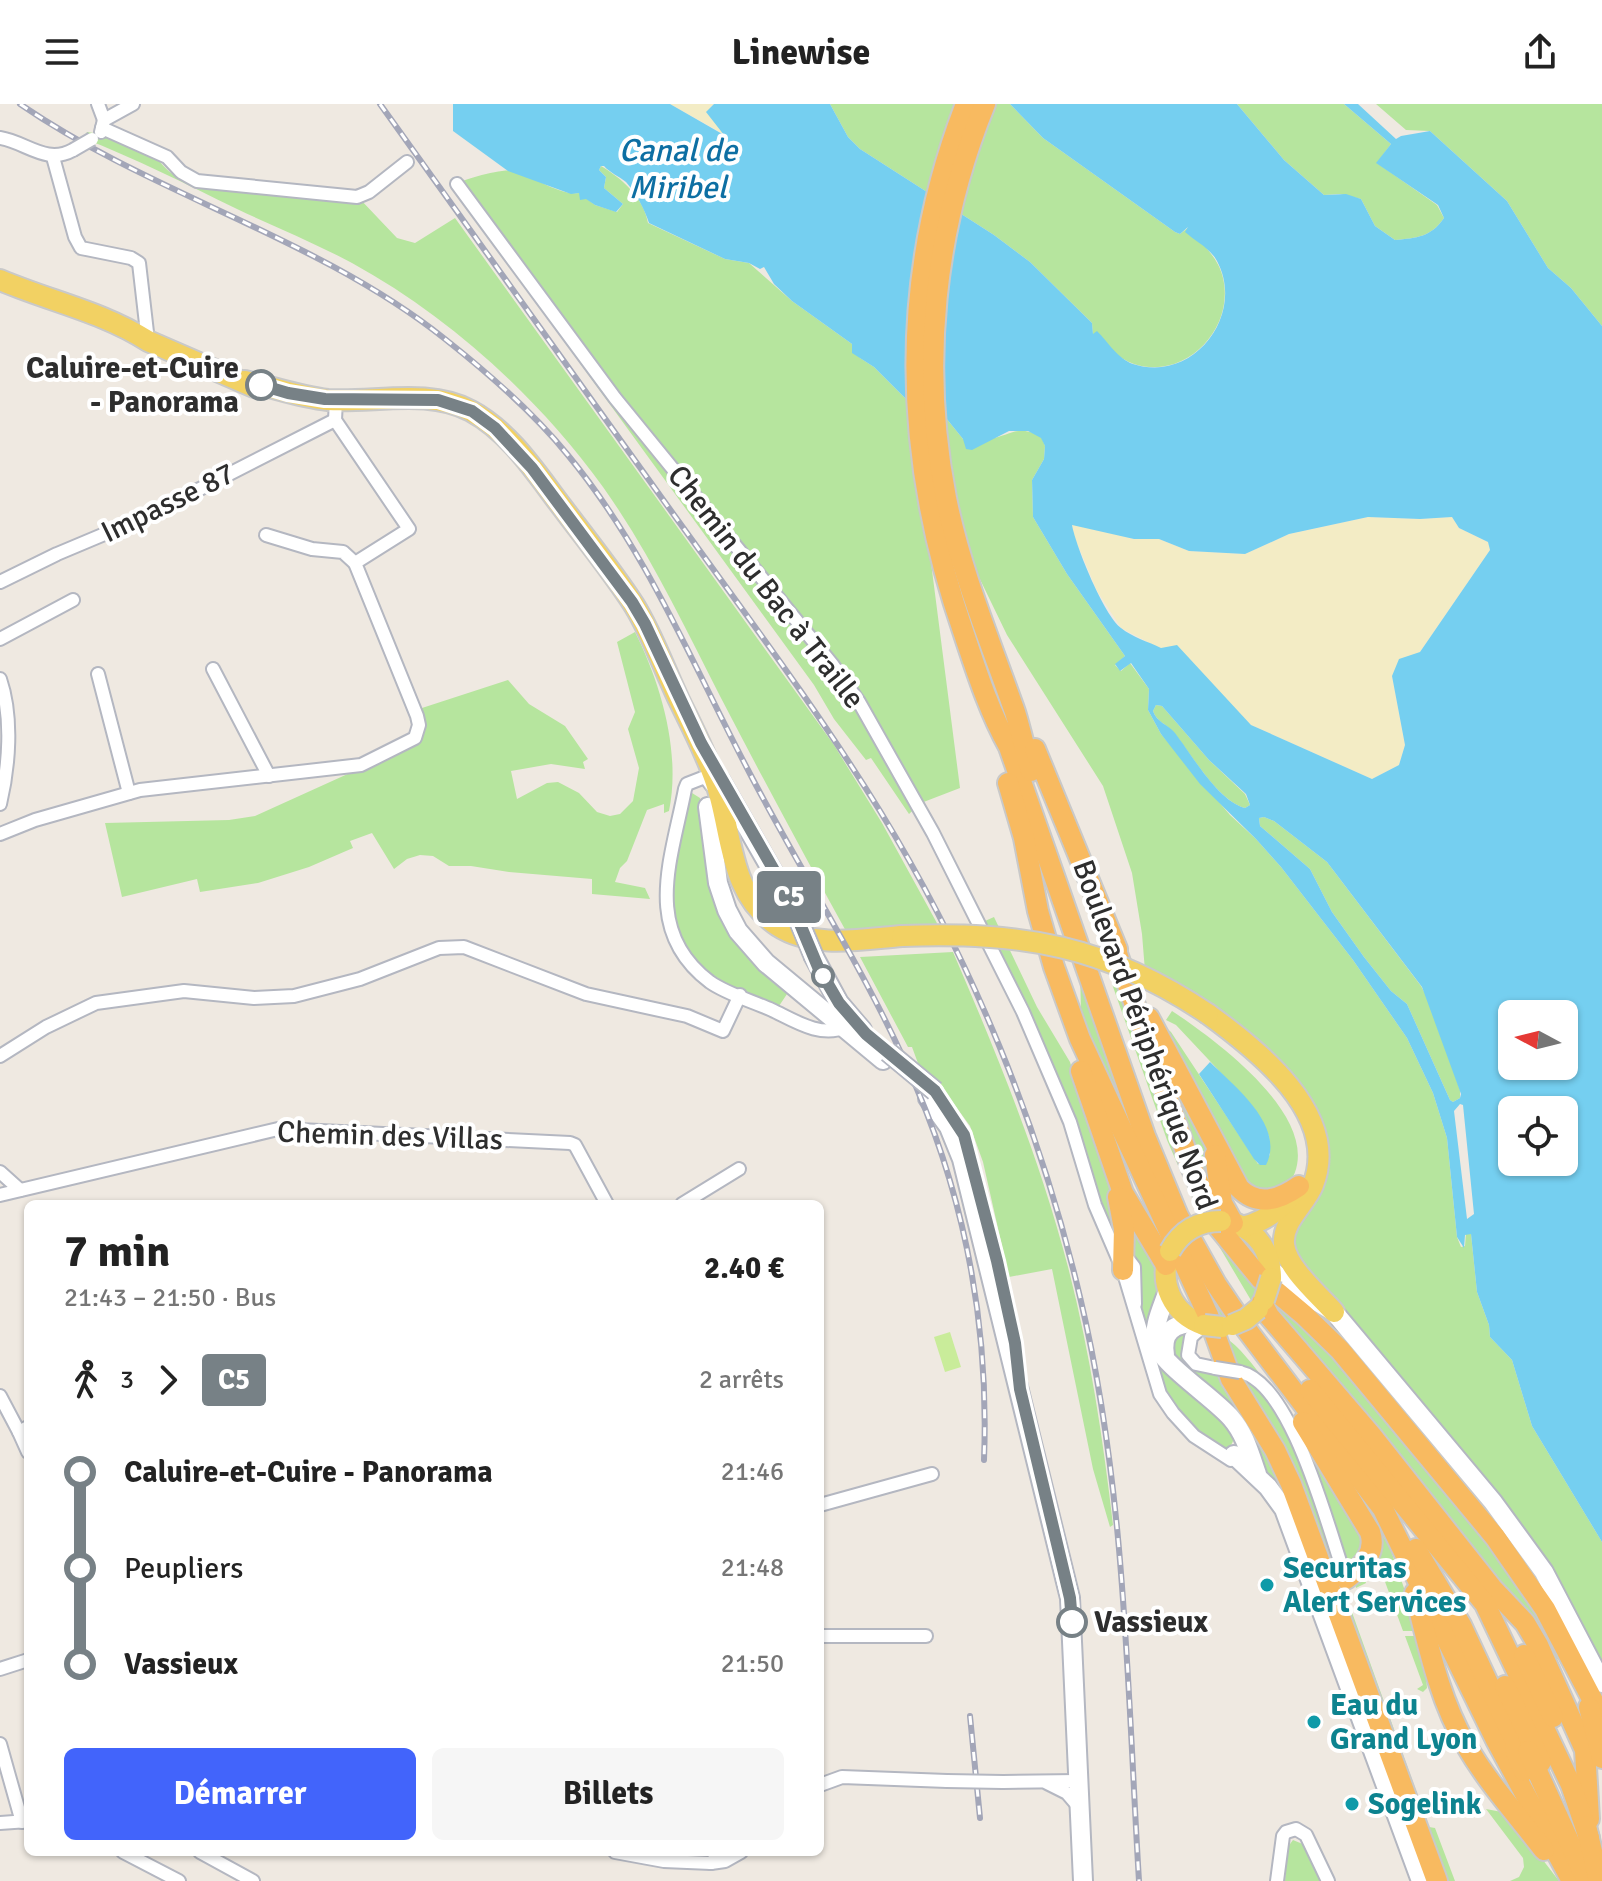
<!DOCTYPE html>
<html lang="fr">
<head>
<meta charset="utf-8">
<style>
	body { margin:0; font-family:Signika,sans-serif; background:#f6f6f6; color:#222; height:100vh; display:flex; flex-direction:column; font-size:30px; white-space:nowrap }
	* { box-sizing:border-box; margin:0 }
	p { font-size:26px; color:#767676 }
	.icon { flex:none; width:44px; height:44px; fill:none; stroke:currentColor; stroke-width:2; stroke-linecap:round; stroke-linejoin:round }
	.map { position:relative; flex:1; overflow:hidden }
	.sheet { position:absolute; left:24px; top:1096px; width:800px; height:656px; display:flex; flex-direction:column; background:#fff; border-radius:12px; box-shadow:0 2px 6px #0004 }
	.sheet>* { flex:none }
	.badge { padding:0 16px; border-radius:6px; font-size:28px; line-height:52px }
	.needle { width:52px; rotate:277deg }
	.controls { position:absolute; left:1498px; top:896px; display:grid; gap:16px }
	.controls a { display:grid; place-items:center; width:80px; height:80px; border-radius:12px; background:#fff; box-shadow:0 2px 6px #0004; font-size:40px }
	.map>.badge { position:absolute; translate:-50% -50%; box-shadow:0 0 0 4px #fff }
	.legs { display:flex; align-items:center; gap:12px; height:88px; padding:0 40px; font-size:26px }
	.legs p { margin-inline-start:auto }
	.head { display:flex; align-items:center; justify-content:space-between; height:136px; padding:0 40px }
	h1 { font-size:44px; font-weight:800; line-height:60px }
	.action { display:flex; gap:16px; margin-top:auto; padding:16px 40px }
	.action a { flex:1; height:92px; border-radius:12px; background:#4264fb; color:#fff; font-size:32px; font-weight:800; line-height:92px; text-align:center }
	.action a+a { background:#f6f6f6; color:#222 }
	ul { padding:0 40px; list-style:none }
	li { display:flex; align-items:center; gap:28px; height:96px; font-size:30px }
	li i { display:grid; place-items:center; width:12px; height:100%; margin:0 10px; background:currentColor }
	li i::after { content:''; width:20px; height:20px; margin:-10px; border:6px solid; border-radius:50%; background:#fff }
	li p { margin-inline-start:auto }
	li:first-child i { background:linear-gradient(#0000 50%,currentColor 0) }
	li:last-child i { background:linear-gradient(currentColor 50%,#0000 0) }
	header { display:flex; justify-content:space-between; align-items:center; height:104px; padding:0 40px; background:#fff; font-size:36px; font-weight:800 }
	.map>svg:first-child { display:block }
	.green { fill:#b6e59e }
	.sand { fill:#f3ecc5 }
	.pitch { fill:#c9ec9a }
	.water { fill:#75cff0; fill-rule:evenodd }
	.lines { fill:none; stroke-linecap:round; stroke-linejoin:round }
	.minor-casing { stroke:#b4b7c1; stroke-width:16 }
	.secondary-casing { stroke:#b4b7c1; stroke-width:22 }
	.primary-casing { stroke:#c9c9c9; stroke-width:24 }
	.trunk-casing { stroke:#c9c9c9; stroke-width:24 }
	.minor { stroke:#fff; stroke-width:12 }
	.secondary { stroke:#fff; stroke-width:18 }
	.primary { stroke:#f2d163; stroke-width:20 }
	.trunk { stroke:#f8ba60; stroke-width:20 }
	.rail-casing { stroke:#a3a6b8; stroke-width:6 }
	.rail { stroke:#fff; stroke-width:3; stroke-dasharray:9; stroke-linecap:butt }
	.minor-bridge-casing { stroke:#b4b7c1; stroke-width:16; stroke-linecap:butt }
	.secondary-bridge-casing { stroke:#b4b7c1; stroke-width:22; stroke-linecap:butt }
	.primary-bridge-casing { stroke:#c9c9c9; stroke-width:24; stroke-linecap:butt }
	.minor-bridge { stroke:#fff; stroke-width:12 }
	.secondary-bridge { stroke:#fff; stroke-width:18 }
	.primary-bridge { stroke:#f2d163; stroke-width:20 }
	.line-1-casing { stroke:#fff; stroke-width:18 }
	.line-1 { stroke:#778186; stroke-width:12 }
	.stop-1-dot { fill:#fff; stroke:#778186; stroke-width:4 }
	.culture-dot { fill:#0f9aa8; stroke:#fff; stroke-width:3 }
	.labels { text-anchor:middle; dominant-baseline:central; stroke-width:8; stroke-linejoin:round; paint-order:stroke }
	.stop-label { font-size:30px; font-weight:bold; fill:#2e2e2e; stroke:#fff; text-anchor:end }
	.street-label { font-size:30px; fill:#2e2e2e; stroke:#fff }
	.culture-label { font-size:30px; font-weight:bold; fill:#0d838f; stroke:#fff; text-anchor:start }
	.water-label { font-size:32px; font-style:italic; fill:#0d6fa3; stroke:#fff }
</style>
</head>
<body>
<header><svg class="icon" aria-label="menu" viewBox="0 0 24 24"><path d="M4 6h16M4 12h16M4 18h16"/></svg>Linewise<svg class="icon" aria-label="share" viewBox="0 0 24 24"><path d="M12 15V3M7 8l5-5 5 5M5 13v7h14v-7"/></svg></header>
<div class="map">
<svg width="1602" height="1777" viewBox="0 0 1602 1777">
	<rect width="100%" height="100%" fill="#efe9e1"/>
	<g class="green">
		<path d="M830,0H1010L1043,34L1175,128L1180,130L1189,123C1201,140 1218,152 1223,174C1235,224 1186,277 1134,260C1119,255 1105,241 1093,231L1092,219L1030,158L994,131L860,45L848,33Z"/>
		<path d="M1237,0H1344L1391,40L1377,59L1437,101L1444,114C1431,133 1417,134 1395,136L1375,122L1361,95L1340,90L1324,91L1284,56Z"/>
		<polygon points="1376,0 1602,0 1602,222 1571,184 1548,164 1507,97 1430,27 1406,26"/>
		<path d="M87,28C109,31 135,38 153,52C164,60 167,70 182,74L359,94L397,134L415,139L455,114L834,641L882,719L938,821L847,829C804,751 762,673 721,594C684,522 650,449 603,383C537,292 450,213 352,159C315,139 275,123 237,105C186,80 136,55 83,34Z"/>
		<path d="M601,62C621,74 643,92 648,119L725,155L749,159L792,197L852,240L860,254L874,263L906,295L946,314L963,335C971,335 981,336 990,335C1011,331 1020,319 1042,334L1045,342L1044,355L1032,376L1033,413L1067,470L1125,552L1115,561L1121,567L1130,559L1149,585L1148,606L1161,630L1230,711L1256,735L1281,763L1353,856L1407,934L1433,989L1447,1034L1457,1133L1461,1143L1465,1142L1466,1129L1471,1130L1477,1188L1489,1221L1490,1233L1512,1256L1532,1322L1602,1438V1566L1557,1480L1288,1142L1309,1101L1308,1003L1145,867L1142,830L1132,769L1103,682L1007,531L975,465L929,443L960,684L921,699L909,710L871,654L866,656L834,615L814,581L451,82C461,76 502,64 513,67C532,71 559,92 579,89L595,101L617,108L623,100L604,84L606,73L599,66Z"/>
		<path d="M635,528C661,580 681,648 669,707L664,709V700L647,706L627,757L620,764L615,778L645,784L650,795L592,790V775L509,768L471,762H449L433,752L420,751L407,755L394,765L372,729L350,737L353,744L309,763L258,779L200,788L197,775L122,793L105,719L229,716L255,712L416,639L424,625L422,604L508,576L529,600L565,622L588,655L583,658L585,665L551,660L511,667L517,695L547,679L558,678L579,689L597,708L610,712L620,710L633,697L639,664L628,625L635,608L617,538Z"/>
		<path d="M1156,601L1162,602L1209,656L1245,690L1250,701L1245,704C1218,697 1192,651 1175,630C1168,620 1157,619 1153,607Z"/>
		<path d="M692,689L700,694L710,762L754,856L771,877L787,890L779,902C758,893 734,886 716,873C651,826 675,759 687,694Z"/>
		<polygon points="1264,713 1274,717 1327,758 1421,882 1429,897 1460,986 1460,994 1453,998 1450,996 1407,900 1391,887 1364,853 1332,808 1310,765 1260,722 1259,714"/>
		<path d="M994,813L1037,903L1070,958L1114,1099L1120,1136C1096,1115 1071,1011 1057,975C1037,921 1009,869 985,817Z"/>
		<path d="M953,848C997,950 1040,1055 1068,1163C1090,1248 1103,1334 1113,1421L1110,1423L1093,1365L1052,1165L1009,1173L983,1058L970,1022L940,981L919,962L912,943H908L860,853Z"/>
		<polygon points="1080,866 1230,1212 1217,1214 1100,966 1081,907"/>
		<polygon points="1112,880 1117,882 1166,1013 1261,1179 1252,1198 1197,1105 1167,1036"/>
		<polygon points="1134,895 1206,1040 1214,1063 1219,1110"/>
		<path d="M1172,907C1216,936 1339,1025 1284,1086L1249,1087L1164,922L1171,928L1258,1060L1270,1051L1269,1032L1254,1004L1176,921L1166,916Z"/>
		<path d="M1128,1118C1160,1163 1166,1167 1151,1223C1168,1245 1227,1311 1233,1332C1234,1338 1232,1339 1229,1344L1224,1345L1193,1326L1166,1296L1139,1204L1134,1155L1128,1132Z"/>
		<polygon points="1272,1196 1299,1213 1452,1389 1520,1482 1559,1554 1552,1559 1273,1212"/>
		<polygon points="1189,1223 1184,1249 1222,1271 1261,1337 1316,1460 1252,1349 1171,1254 1170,1232"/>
		<path d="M1223,1233C1253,1242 1346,1403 1369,1439L1348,1463L1321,1390L1257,1271L1252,1266L1231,1262Z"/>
		<polygon points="1234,1272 1244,1273 1266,1292 1303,1355 1330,1447 1429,1723 1435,1724 1455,1777 1444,1777 1371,1582"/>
		<polygon points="1346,1379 1389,1441 1419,1527 1403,1527 1380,1464 1364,1470 1366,1479 1356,1484 1355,1479 1373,1456"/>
		<polygon points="1405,1532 1415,1532 1423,1538 1427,1584 1423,1588 1417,1585 1423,1581"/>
		<polygon points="1486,1705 1507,1709 1559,1777 1510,1777 1519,1773 1524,1763 1523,1754"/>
		<polygon points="1293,1736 1305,1741 1322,1777 1285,1777 1287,1744"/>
	</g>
	<g class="sand">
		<polygon points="670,0 714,0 710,3 727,32"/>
		<polygon points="1368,413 1420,415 1452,413 1459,424 1488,438 1490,446 1420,548 1392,572 1405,641 1399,661 1372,675 1251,621 1221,592 1161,545 1121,524 1097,487 1074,432 1072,420 1134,435 1159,435 1189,447 1245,450 1289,430"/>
	</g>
	<polygon class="pitch" points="950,1228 961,1263 945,1268 934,1233"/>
	<g class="water">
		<path d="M453,0H670L724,31L706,8L714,0H830L848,33L860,45L994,131L1030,158L1092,219L1093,230L1097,227C1108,238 1118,255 1133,260C1193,280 1246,211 1217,157C1210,144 1195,137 1185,128L1188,123L1180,130L1175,128L1043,34L1010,0H1237L1284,56L1324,91L1346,90L1361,95L1375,122L1395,136C1417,134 1431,133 1444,114L1438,101L1376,59L1391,40L1344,0H1358L1396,35L1401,32L1430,27L1507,97L1548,164L1571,184L1602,222V1438L1532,1322L1512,1256L1490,1233L1489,1221L1477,1188L1471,1130L1465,1131L1464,1144L1457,1133L1447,1034L1433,989L1407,934L1353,856L1281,763L1256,735L1200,680L1161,630L1148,606L1149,585L1131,559L1120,567L1115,560L1125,552L1067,470L1033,413L1032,376L1044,355L1045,342L1041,334L1028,327H1009L972,346L966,345L963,335L946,314L906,295L874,263L852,249V240L792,197L774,180L764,163L760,165L749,159L725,155L649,119C645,106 636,89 626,78C619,72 610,69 604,62H601L599,66L606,73L604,84L623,100L616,108L595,101L586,95L580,96L579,89L571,90L508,67L453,27ZM1368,413L1420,415L1452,413L1459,424L1488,438L1490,446L1420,548L1399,555L1392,572L1405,641L1399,661L1372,675L1251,621L1177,541L1161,544C1149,538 1132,533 1121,524C1104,511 1076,443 1072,421L1134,435H1159L1189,447L1245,450L1289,430ZM1156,601L1162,602L1209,656L1246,690L1250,701L1245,704C1218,697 1192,651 1175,629C1168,620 1157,619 1153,607ZM1264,713L1274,717L1327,758L1422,883L1461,990L1460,994L1453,998L1450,996L1407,900L1391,887L1364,853L1332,808L1310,765L1260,722L1259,714ZM1512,910H1564V962H1512ZM1460,1000L1463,1001L1474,1110L1467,1115L1454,1007ZM1512,1006H1564V1058H1512Z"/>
		<path d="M1210,958C1234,982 1286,1022 1266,1061H1260L1254,1055L1199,970Z"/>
	</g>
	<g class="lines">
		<defs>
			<g id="minor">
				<polyline points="98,0 104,16"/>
				<polyline points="102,24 167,53 181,68 197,77 357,93 369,88 407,58"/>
				<polyline points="101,28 104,16 133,0"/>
				<path d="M0,34C26,38 46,61 73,46"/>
				<polyline points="53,53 75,133 81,144 131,154 139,159 148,237"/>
				<polyline points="457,80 615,294 832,560 859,598 933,729 1023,908 1070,1018 1095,1101 1123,1166 1160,1290 1173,1309 1194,1332 1231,1356"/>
				<polyline points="266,431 312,445 343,448 355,459"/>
				<polyline points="0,478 57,450 145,413 335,316"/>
				<polyline points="0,535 73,496"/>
				<polyline points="213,565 269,672"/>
				<polyline points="98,570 129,689"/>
				<path d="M0,575C13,613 9,662 0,700"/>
				<path d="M712,682L705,673L687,680L685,685C672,754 641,826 710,878C727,890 752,897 772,906C795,917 820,934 846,923"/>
				<polyline points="0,730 35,716 140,686 361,661 415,634 419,621 417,612 355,459 409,425 335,316 336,296"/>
				<polyline points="0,952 46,923 96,899 184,887 254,894 294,892 360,875 439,844 464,843 586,890 687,912 723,927 740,891"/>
				<polyline points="0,1068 20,1086"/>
				<polyline points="0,1091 278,1025 570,1039 575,1041 607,1100"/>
				<polyline points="682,1100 739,1065"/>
				<polyline points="1124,1150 1134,1163 1135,1200"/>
				<polyline points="1204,1221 1191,1233 1188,1251 1196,1260 1215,1264"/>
				<path d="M1240,1268C1293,1279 1329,1429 1346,1475"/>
				<polyline points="0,1292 19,1328"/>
				<polyline points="28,1323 19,1328 28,1348"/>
				<polyline points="820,1401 932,1370"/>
				<polyline points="820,1532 926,1532"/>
				<polyline points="0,1565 28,1556"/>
				<polyline points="0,1640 22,1718"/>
				<polyline points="1003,1678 1078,1677"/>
				<polyline points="1047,1679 1067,1689 1079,1703"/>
				<polyline points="820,1681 842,1673 947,1677"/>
				<polyline points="0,1719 28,1717"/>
				<polyline points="123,1748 179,1777"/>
				<polyline points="200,1748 253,1777"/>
				<polyline points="615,1748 664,1757 711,1759"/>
				<polyline points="720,1748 711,1759 725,1757 741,1748"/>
				<polyline points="1277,1777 1283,1732 1286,1728 1296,1725 1306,1731 1328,1777"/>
			</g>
			<g id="secondary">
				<polyline points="720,676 794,805"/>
				<polyline points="708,703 718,779 727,806 738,827 766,859 883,956"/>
				<polyline points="814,853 839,899 862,926"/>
				<polyline points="928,994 949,1023 962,1055 1070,1494 1083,1777"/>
				<polyline points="1271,1166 1291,1182 1334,1208 1493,1398 1544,1468 1602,1579"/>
				<path d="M1168,1186C1163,1202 1152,1223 1156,1240C1160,1259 1215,1295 1231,1314C1245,1330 1250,1350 1257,1370"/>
				<path d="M1165,1251C1161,1227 1174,1220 1196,1218"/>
				<polyline points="1234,1351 1268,1383 1284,1405 1421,1777"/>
			</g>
			<g id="primary">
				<path d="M0,176C49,197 103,208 148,237L254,283"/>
				<path d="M245,277C273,283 299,293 328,296C374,299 429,284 471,307C510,328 536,369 562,403C586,435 612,467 634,501C652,530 663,562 678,594C691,621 705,647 715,676C733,728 727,788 778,822C813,845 863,835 902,832"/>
				<path d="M1208,910C1256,945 1341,1010 1313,1081C1305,1101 1282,1117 1284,1140C1286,1163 1319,1191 1334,1208"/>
				<path d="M1237,1120C1259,1130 1271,1149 1271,1174"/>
				<path d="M1242,1123C1265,1118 1284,1103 1297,1084"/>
				<path d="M1170,1147C1158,1179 1172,1210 1204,1221"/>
			</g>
			<g id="trunk">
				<path d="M966,0C898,175 903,354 964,530C977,569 989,607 1009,643L1145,1032L1178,1112L1216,1180L1247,1226L1383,1405L1496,1636L1572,1777"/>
				<path d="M985,0C934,125 920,261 946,394C961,468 990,537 1015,608C1021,627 1025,647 1031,667"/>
				<polyline points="1035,645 1117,845"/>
				<polyline points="1008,679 1024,734 1038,807 1054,863 1080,935 1208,1211 1231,1275 1275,1346 1291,1380 1437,1777"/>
				<polyline points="1112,835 1192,1065 1219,1124 1260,1174 1304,1211 1340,1246 1495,1433 1545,1505 1602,1614"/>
				<path d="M1149,914L1239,1084C1258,1103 1279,1096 1299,1082"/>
				<polyline points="1081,967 1123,1089 1166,1161"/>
				<polyline points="1215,1051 1222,1099 1233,1119"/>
				<polyline points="1118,1093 1124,1125 1123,1166"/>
				<polyline points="1262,1199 1269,1212 1371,1331 1492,1484 1525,1519 1538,1541 1585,1646 1589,1715"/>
				<polyline points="1310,1286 1485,1500 1571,1681 1589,1734"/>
				<path d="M1303,1318L1370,1428C1377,1449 1362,1463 1346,1475"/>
				<polyline points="1416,1445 1461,1521 1515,1637 1516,1648 1524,1667"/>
				<path d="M1415,1489C1428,1540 1439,1595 1466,1641C1488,1679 1518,1712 1544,1746"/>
				<polyline points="1524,1551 1553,1613"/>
				<polyline points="1505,1582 1541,1658"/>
				<polyline points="1589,1603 1602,1654"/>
				<polyline points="1528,1647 1587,1777"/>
				<polyline points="1586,1722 1599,1777"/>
			</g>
		</defs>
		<use href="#minor" class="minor-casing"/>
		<use href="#secondary" class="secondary-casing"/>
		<use href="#primary" class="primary-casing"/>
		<use href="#trunk" class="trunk-casing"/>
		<use href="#minor" class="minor"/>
		<use href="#secondary" class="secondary"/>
		<use href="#primary" class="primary"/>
		<use href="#trunk" class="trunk"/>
		<defs>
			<g id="rail">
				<path d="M20,0C154,92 317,133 445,235C488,269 532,307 567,350C645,444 691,557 747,664C802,771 870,873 917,985C967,1103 989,1228 984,1356"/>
				<path d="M380,0C475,132 569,265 664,397C737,499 814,600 880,707C972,857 1040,1023 1080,1193C1126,1386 1127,1581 1139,1777"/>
				<polyline points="970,1612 980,1714"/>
			</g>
		</defs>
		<use href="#rail" class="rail-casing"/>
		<use href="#rail" class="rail"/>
		<defs>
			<g id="minor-bridge">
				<polyline points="73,46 92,35"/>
				<polyline points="1215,1264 1240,1268"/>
				<polyline points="947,1677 1003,1678"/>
			</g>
			<g id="secondary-bridge">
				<polyline points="794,805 814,853"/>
				<polyline points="888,948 935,987"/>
			</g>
			<g id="primary-bridge">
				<path d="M902,832C1024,828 1105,841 1208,910"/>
				<path d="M1170,1147C1181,1127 1198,1117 1221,1117"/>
				<polyline points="1264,1196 1271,1174"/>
				<polyline points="1204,1221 1222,1223"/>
				<polyline points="1232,1221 1246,1215 1258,1205"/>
			</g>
		</defs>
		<use href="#minor-bridge" class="minor-bridge-casing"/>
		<use href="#secondary-bridge" class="secondary-bridge-casing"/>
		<use href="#primary-bridge" class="primary-bridge-casing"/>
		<use href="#minor-bridge" class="minor-bridge"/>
		<use href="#secondary-bridge" class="secondary-bridge"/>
		<use href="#primary-bridge" class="primary-bridge"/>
	</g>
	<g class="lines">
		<defs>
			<polyline id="line-1" points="261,281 288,289 325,295 438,296 472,307 495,324 532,364 632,498 645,520 701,639 787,789 818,863 839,899 866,930 935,987 964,1031 997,1157 1015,1239 1020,1285 1070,1494 1072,1518"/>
		</defs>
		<use href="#line-1" class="line-1-casing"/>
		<use href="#line-1" class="line-1"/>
	</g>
	<g class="stop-1-dot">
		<circle cx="261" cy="281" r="14"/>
		<circle cx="823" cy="872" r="10"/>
		<circle cx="1072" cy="1518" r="14"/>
	</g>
	<g class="culture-dot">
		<circle cx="1267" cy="1481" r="8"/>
		<circle cx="1314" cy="1618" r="8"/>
		<circle cx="1352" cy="1700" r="8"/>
	</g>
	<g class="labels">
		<g class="stop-label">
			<text x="239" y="264">Caluire-et-Cuire<tspan x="239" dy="34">- Panorama</tspan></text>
			<text x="1094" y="1518" text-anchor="start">Vassieux</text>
		</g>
		<g class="street-label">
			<text transform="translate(168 399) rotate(-26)">Impasse 87</text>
			<text transform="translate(766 483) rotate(52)">Chemin du Bac à Traille</text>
			<text transform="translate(1145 931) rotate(70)">Boulevard Périphérique Nord</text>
			<text transform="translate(390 1032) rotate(2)">Chemin des Villas</text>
		</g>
		<g class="culture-label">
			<text x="1283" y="1464">Securitas<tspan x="1283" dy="34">Alert Services</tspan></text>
			<text x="1330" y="1601">Eau du<tspan x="1330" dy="34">Grand Lyon</tspan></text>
			<text x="1368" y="1700">Sogelink</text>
		</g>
		<g class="water-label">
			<text x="678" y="46">Canal de<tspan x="678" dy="37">Miribel</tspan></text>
		</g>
	</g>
</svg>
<div class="controls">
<a><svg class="needle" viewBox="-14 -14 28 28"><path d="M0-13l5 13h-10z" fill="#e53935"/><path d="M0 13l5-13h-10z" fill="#767676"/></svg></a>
<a><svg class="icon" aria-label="locate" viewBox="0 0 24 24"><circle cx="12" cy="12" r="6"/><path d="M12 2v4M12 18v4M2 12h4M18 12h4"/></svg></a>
</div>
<b class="badge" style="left:789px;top:793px;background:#778186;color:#fff">C5</b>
<section class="sheet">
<div class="head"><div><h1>7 min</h1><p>21:43 – 21:50 · Bus</p></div><b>2.40 €</b></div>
<div class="legs"><svg class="icon" aria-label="walk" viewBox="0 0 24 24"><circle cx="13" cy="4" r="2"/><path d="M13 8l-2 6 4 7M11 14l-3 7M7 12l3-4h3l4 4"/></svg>3<svg class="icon" aria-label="forward" viewBox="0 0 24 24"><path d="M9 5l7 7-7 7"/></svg><b class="badge" style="background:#778186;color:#fff">C5</b><p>2 arrêts</p></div>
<ul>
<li><i style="color:#778186"></i><b>Caluire-et-Cuire - Panorama</b><p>21:46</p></li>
<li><i style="color:#778186"></i><span>Peupliers</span><p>21:48</p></li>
<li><i style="color:#778186"></i><b>Vassieux</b><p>21:50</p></li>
</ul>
<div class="action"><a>Démarrer</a><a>Billets</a></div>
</section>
</div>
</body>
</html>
